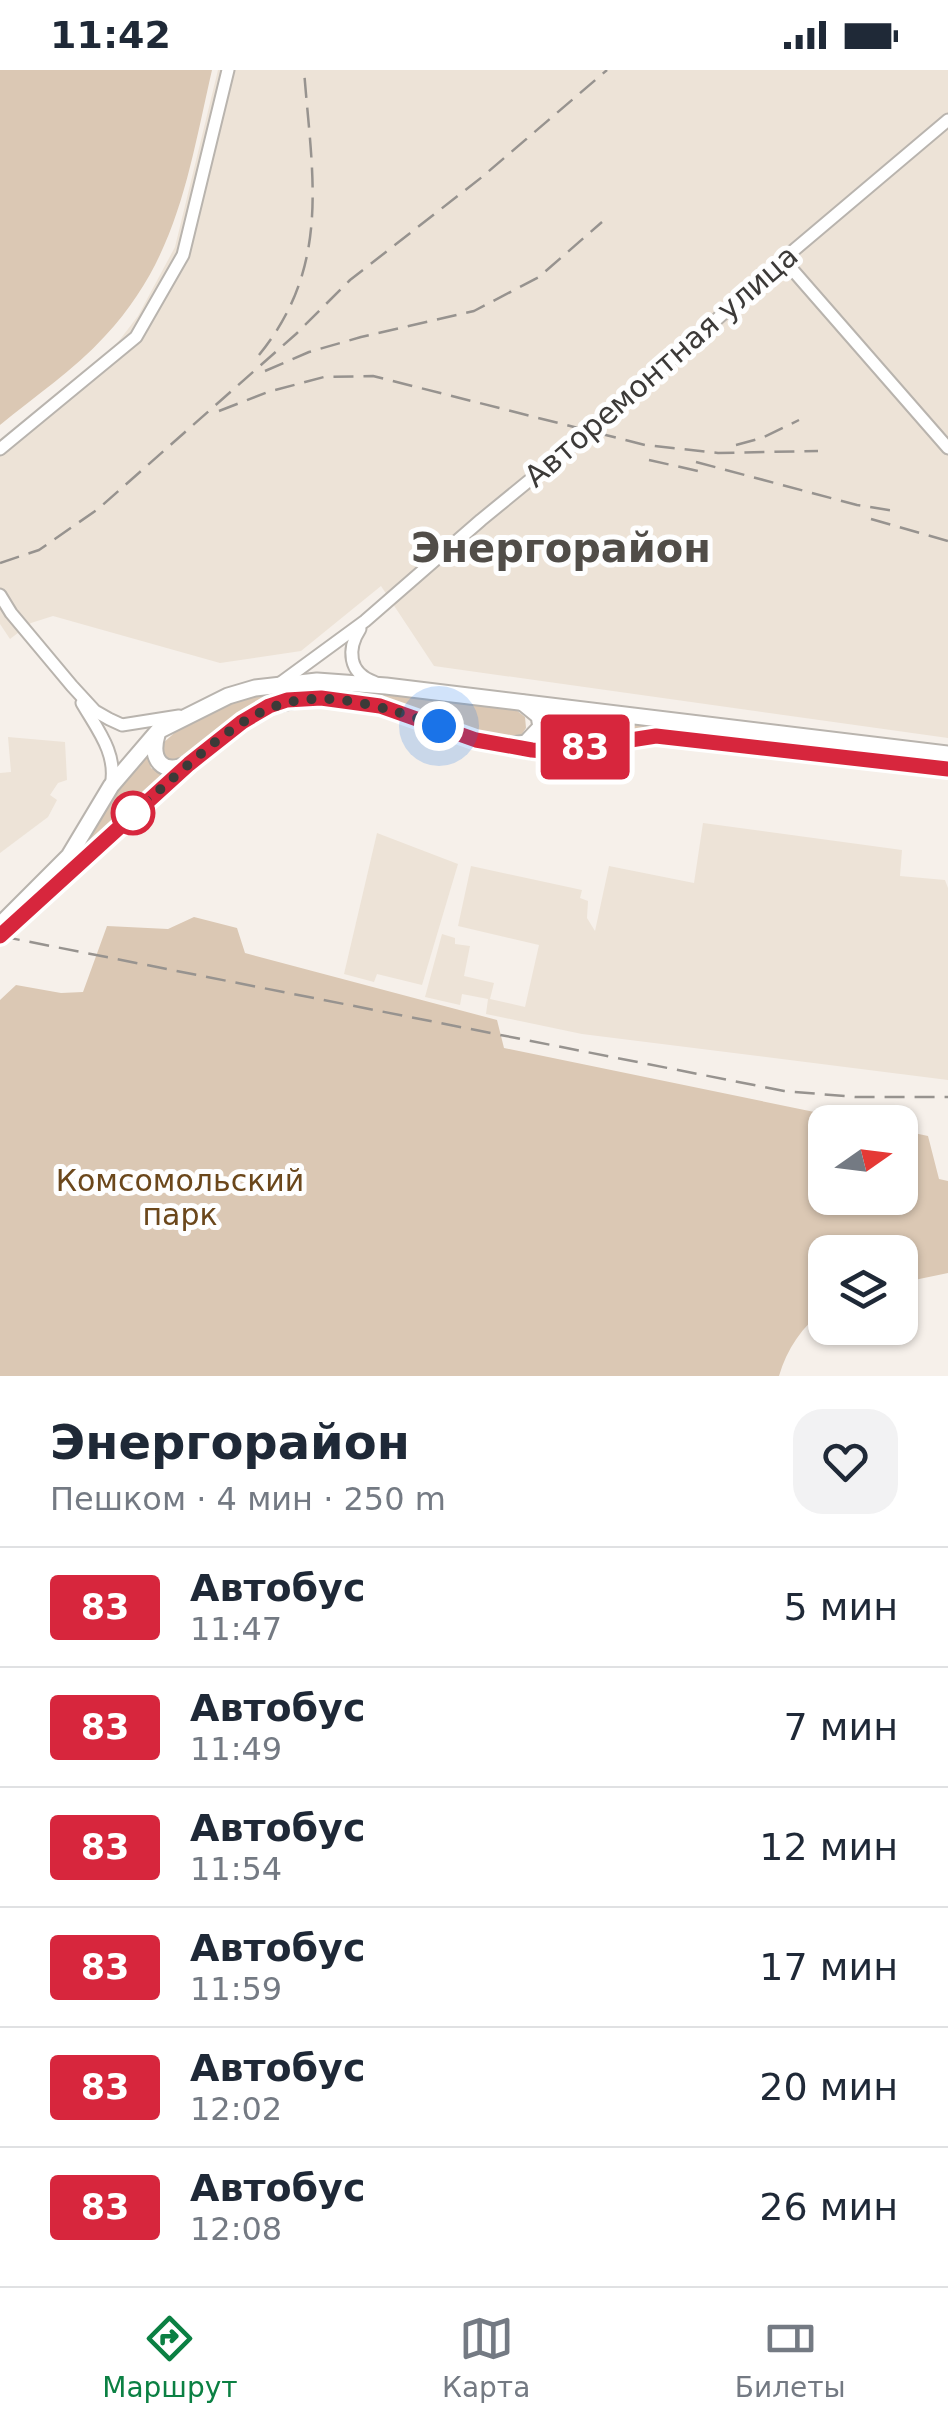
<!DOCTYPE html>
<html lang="ru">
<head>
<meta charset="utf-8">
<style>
	body { margin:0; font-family:"DejaVu Sans",sans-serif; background:#f2f2f3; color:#1f2937; height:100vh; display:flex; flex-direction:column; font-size:38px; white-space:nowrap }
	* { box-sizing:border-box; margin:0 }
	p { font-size:32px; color:#747a83 }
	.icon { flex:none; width:55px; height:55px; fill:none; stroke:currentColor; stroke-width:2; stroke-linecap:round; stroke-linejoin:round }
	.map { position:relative; height:1306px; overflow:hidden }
	.side { display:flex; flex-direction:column; background:#fff; flex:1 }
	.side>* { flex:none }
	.badge { padding:0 20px; border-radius:8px; font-size:35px; line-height:65px }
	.needle { width:65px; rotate:76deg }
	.buttons { position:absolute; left:808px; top:1035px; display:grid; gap:20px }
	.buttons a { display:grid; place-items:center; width:110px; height:110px; border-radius:20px; background:#fff; box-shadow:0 2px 8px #0004; font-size:50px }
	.you { position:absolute; width:50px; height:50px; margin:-25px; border:8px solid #fff; border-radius:50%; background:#1a73e8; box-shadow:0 0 0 15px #1a73e833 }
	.map>.badge { position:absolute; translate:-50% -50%; box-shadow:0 0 0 5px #fff }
	.round { display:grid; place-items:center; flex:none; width:105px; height:105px; border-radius:30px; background:#f2f2f3 }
	.summary { display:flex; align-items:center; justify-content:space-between; height:170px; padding:0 50px }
	h1 { font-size:48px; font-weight:800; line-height:75px }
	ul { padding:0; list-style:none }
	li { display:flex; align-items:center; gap:30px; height:120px; padding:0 50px; border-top:2px solid #e0e1e3 }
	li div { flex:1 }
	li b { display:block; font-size:38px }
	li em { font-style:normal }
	li .badge { min-width:110px; font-weight:700; text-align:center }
	.status { display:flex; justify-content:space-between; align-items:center; height:70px; padding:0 50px; background:#fff; direction:ltr }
	.status svg { height:28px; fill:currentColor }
	.menu { display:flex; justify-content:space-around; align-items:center; height:140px; border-top:2px solid #e0e1e3; background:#fff; font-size:28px; color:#747a83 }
	.menu a { display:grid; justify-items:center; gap:5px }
	.menu .selected { color:#0b8043 }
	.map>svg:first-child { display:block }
	.built { fill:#ede3d7 }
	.green { fill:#dbc8b4 }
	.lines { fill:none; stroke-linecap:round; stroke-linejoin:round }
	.minor-casing { stroke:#b9b4ae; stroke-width:15 }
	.major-casing { stroke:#b9b4ae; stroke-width:19 }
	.minor { stroke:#fff; stroke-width:11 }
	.major { stroke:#fff; stroke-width:15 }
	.rail { stroke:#97938f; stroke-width:2.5; stroke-dasharray:20 10; stroke-linecap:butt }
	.line-casing { stroke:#fff; stroke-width:22 }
	.line { stroke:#d7263d; stroke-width:15 }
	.walk { stroke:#3c3a38; stroke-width:10; stroke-dasharray:0 18 }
	.stop-dot { fill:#fff; stroke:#d7263d; stroke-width:5 }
	.labels { text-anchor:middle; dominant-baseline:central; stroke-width:10; stroke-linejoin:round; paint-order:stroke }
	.street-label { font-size:30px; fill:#3c3a38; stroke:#fefefe }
	.park-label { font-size:30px; fill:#6b471b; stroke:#fefefe }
	.district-label { font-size:40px; font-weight:bold; fill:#514d48; stroke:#fefefe }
</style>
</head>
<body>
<div class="status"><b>11:42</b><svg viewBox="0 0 49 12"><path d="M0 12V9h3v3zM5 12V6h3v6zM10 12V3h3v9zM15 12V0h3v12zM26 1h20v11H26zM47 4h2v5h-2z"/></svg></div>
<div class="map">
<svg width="948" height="1306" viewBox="0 0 948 1306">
	<rect width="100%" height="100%" fill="#f6f0ea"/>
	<g class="built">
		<polygon points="218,0 948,0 948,668 434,596 381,516 301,581 220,593 53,546 31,553 10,569 0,554 0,373 115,276 138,246 175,177"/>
		<polygon points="8,667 65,672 67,710 58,713 50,725 57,730 48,747 0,783 0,703 11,702"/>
		<polygon points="703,753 902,780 900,806 945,810 948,818 948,1010 582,964 486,944 488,929 462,924 460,935 425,927 442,864 455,868 455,874 470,876 464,906 494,913 490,929 525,937 539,875 458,856 471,796 582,820 580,828 588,831 587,848 595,861 609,796 694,813"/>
		<polygon points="377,763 458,794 422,915 377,904 374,912 344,904"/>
	</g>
	<g class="green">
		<path d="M0,0H212C189,100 178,188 105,266C74,300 35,326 0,355Z"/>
		<path d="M335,617L515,639L525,647L526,658L520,667L506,671L306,621C267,624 242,641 213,666C200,678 190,688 173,693L165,689L161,675L182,656L243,625Z"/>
		<polygon points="544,640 695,661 644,662 537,677 548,661"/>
		<polygon points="147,682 151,698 168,707 74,791 113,722"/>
		<path d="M194,847L237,858L245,883L497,950L504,978L863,1052H825V1128H900V1060L928,1066L939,1109L948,1111V1203L900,1213V1182H825V1240C802,1256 787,1279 779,1306H0V930L16,915L61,923L83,922L107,856L168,859Z"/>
	</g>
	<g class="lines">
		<defs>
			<g id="minor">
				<polyline points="783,189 948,378"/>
				<polyline points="0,379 136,267 183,185 228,0"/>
				<polyline points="0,525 11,543 72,616 95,641 109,649 122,655 179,646"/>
				<path d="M360,559C347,579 348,603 374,612"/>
				<polyline points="279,614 365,551 481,450 624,333 787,186 948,50"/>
				<path d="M82,633C97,659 118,684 111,716"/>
			</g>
			<g id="major">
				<path d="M157,665C150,689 162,706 187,694"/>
				<polyline points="513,675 526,673 541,657 539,646 523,633"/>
				<polyline points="58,812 189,694 242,652 269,636 304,628 347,629 380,635 476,670 532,681 554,682 656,666 948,699"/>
				<polyline points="0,855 69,786 111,716 158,661 228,626 255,618 317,611 386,616 948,684"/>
			</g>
		</defs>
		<use href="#minor" class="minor-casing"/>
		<use href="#major" class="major-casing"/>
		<use href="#minor" class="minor"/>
		<use href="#major" class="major"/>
		<g class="rail">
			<path d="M259,285C332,195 312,106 304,0"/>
			<polyline points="265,301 309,282 361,267 474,241 539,207 602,152"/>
			<polyline points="219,341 268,322 324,307 373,306 645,375 718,383 818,381"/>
			<polyline points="736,375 762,368 799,350"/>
			<polyline points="649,390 707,403"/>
			<polyline points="696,392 857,435 895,441"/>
			<polyline points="871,449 948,471"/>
			<polyline points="0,493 39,480 98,439 296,264 350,210 482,107 607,0"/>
			<polyline points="0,866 784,1021 856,1027 948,1027"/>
		</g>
	</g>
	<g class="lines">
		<defs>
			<polyline id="line" points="0,866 189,694 242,652 269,636 287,630 321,628 380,636 476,670 532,680 554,682 656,666 948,699"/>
		</defs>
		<use href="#line" class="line-casing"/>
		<use href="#line" class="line"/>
		<path class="walk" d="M133,743C253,640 275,596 439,656"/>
	</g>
	<circle class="stop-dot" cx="133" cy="743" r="20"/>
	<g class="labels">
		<g class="street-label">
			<text transform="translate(661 296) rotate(-41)">Авторемонтная улица</text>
		</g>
		<g class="park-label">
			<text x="180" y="1110">Комсомольский<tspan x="180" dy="34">парк</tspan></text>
		</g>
		<g class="district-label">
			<text x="561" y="478">Энергорайон</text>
		</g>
	</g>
</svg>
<div class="buttons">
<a><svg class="needle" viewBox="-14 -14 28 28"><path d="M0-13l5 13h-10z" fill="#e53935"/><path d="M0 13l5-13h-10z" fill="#747a83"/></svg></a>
<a><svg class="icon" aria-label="layers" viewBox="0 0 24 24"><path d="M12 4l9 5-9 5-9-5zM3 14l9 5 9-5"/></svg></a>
</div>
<div class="you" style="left:439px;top:656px"></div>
<b class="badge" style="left:585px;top:677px;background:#d7263d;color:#fff">83</b>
</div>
<section class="side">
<div class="summary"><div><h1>Энергорайон</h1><p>Пешком · 4 мин · 250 m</p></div><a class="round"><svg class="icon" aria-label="heart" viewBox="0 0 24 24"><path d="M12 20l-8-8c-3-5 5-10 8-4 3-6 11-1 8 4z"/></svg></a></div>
<ul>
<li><span class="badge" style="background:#d7263d;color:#fff">83</span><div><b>Автобус</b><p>11:47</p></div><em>5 мин</em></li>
<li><span class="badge" style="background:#d7263d;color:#fff">83</span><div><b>Автобус</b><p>11:49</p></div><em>7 мин</em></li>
<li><span class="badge" style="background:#d7263d;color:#fff">83</span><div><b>Автобус</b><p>11:54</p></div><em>12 мин</em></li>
<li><span class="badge" style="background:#d7263d;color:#fff">83</span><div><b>Автобус</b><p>11:59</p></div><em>17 мин</em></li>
<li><span class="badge" style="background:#d7263d;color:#fff">83</span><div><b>Автобус</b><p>12:02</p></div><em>20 мин</em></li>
<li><span class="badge" style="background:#d7263d;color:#fff">83</span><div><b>Автобус</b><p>12:08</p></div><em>26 мин</em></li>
</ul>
</section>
<nav class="menu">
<a class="selected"><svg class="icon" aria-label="directions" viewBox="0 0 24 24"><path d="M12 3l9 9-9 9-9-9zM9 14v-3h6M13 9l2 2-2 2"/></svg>Маршрут</a>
<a><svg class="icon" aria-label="map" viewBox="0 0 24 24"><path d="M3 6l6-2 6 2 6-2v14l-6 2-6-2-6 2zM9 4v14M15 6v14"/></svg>Карта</a>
<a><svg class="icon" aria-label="tickets" viewBox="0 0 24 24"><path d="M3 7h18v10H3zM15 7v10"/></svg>Билеты</a>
</nav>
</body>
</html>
